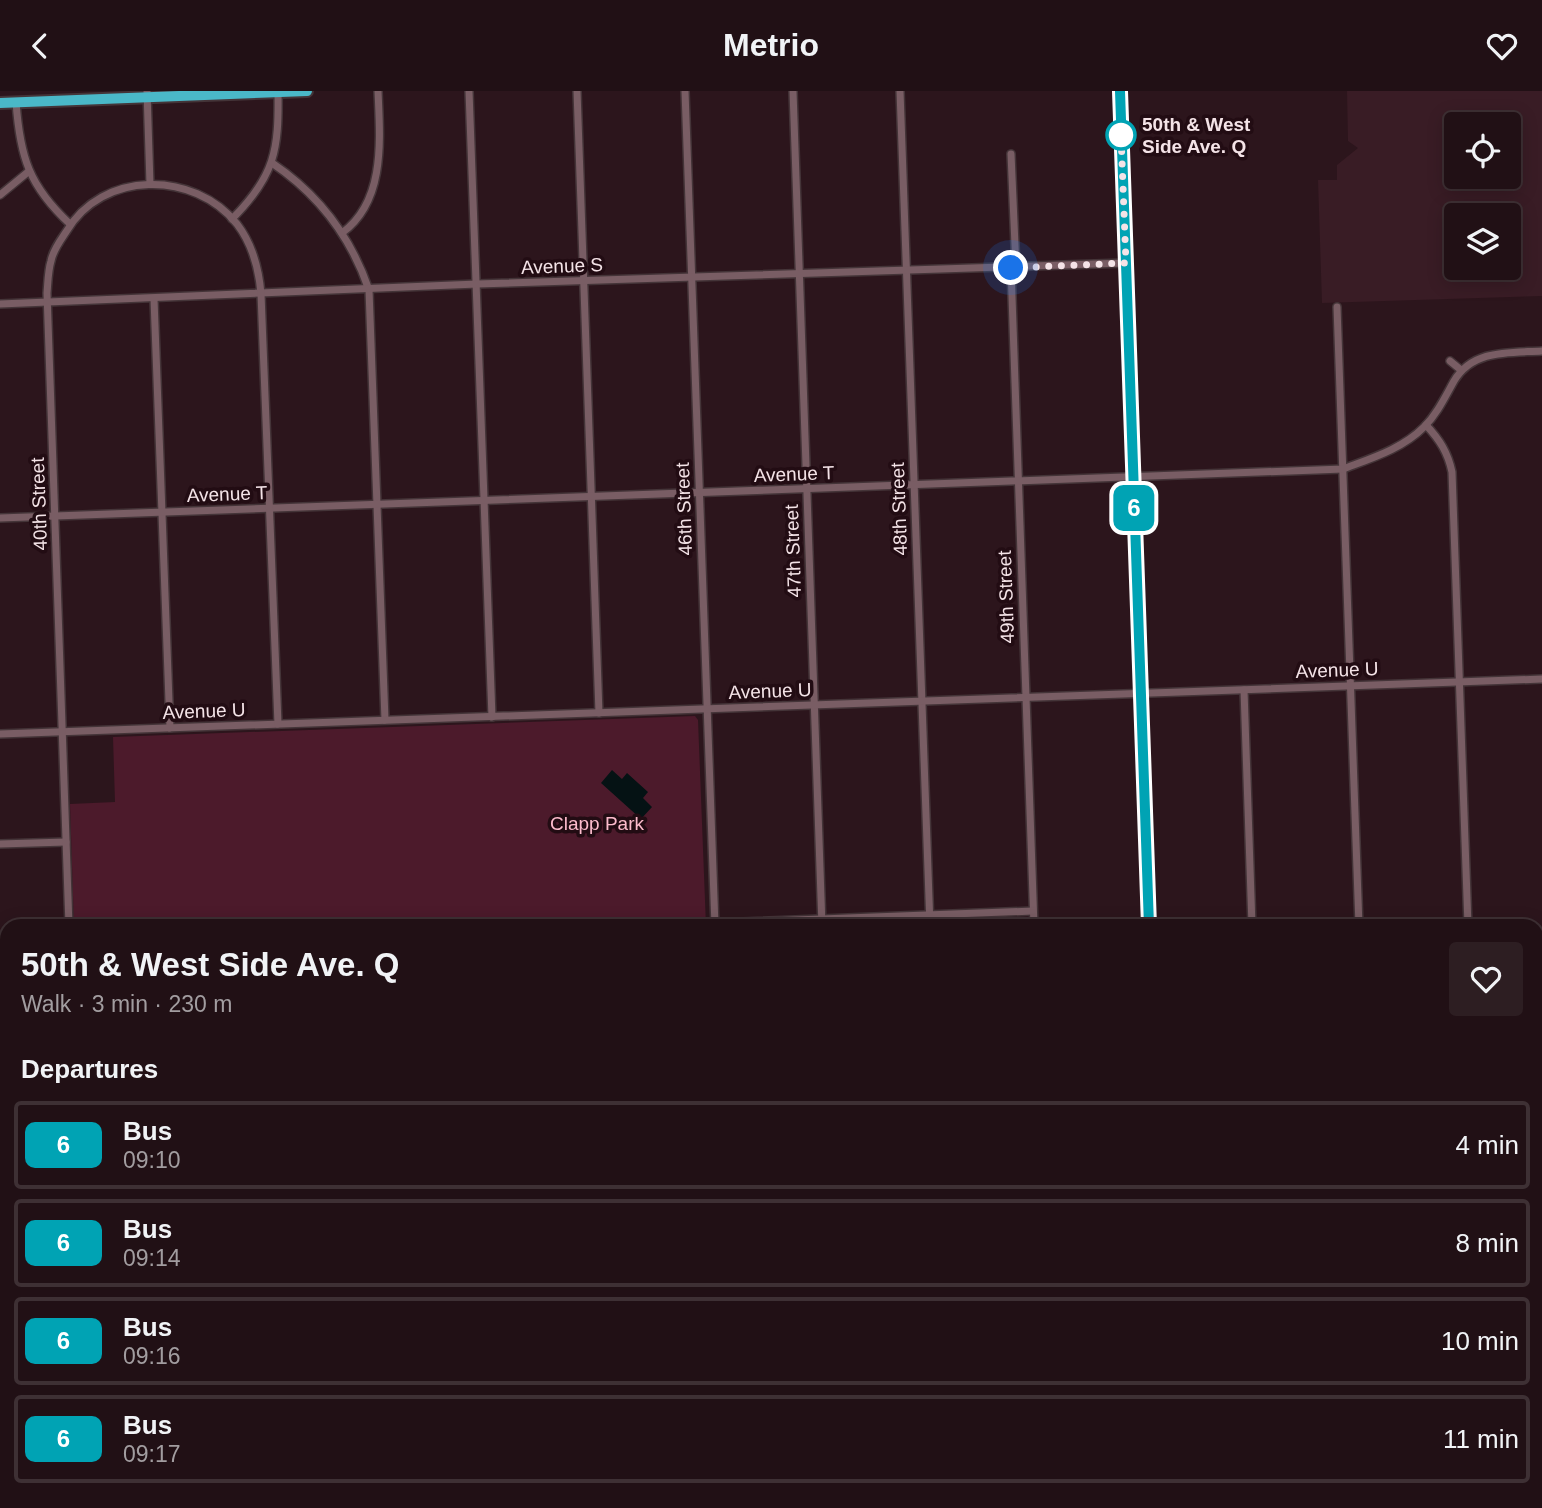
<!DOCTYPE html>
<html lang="en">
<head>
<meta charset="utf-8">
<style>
	body { margin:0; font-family:Helvetica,sans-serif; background:#2d1e22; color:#f1f3f6; height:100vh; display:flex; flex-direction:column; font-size:26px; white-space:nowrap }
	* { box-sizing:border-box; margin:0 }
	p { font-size:23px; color:#a29da0 }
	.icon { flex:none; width:38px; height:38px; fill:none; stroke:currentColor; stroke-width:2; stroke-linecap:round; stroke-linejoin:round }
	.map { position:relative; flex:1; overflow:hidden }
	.panel { position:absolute; left:0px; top:828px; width:1544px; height:590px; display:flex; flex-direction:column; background:#211015; border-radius:21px 21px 0 0; box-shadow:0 4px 18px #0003,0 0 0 2px #3e3034 }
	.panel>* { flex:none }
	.badge { padding:0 14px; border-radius:10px; font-size:24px; line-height:46px }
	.buttons { position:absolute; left:1444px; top:21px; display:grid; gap:14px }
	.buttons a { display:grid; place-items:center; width:77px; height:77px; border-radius:7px; background:#211015; box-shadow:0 4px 18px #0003,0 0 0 2px #3e3034; font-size:35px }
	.you { position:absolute; width:35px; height:35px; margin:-18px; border:5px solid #fff; border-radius:50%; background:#1a73e8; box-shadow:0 0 0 10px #1a73e833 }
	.map>.badge { position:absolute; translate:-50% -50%; box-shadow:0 0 0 4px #fff }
	h2 { padding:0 21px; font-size:26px; line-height:63px }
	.round { display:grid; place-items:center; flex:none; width:74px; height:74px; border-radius:7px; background:#2d1e22 }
	.summary { display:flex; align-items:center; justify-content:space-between; height:119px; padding:0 21px }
	h1 { font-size:33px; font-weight:800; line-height:52px }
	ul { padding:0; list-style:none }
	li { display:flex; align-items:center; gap:21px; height:88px; margin:0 14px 10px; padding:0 7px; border:4px solid #3e3034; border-radius:7px }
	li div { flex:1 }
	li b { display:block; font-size:26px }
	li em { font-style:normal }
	li .badge { min-width:77px; font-weight:700; text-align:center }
	header { display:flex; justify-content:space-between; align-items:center; height:91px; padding:0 21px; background:#211015; font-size:32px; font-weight:800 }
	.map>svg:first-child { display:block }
	.built { fill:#391c25; fill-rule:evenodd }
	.green { fill:#4c1a2b }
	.water { fill:#051214 }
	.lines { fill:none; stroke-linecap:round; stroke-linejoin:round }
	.stream { stroke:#051214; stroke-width:2 }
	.minor-casing { stroke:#443438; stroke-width:10 }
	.major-casing { stroke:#443438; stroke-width:12 }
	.highway-casing { stroke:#443438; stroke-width:14 }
	.minor { stroke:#795d64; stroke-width:7 }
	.major { stroke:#5d94a0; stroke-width:9 }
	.highway { stroke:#4ab8c8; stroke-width:10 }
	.line-casing { stroke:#fff; stroke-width:16 }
	.line { stroke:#00a3b4; stroke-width:10 }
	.walk { stroke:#f4e3e7; stroke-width:7; stroke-dasharray:0 12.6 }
	.stop-dot { fill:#fff; stroke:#00a3b4; stroke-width:3.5 }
	.labels { text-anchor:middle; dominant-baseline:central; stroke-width:7; stroke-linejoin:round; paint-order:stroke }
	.stop-label { font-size:19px; font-weight:bold; fill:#f4e3e7; stroke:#220c13; text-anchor:start }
	.street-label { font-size:19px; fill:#f4e3e7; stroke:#220c13 }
	.park-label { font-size:19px; fill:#fcbbcc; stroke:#220c13 }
</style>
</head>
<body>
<header><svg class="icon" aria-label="back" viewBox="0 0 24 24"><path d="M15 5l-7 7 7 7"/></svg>Metrio<svg class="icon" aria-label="heart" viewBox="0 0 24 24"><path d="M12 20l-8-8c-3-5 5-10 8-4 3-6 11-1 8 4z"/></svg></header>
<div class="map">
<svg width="1542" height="1417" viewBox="0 0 1542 1417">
	<rect width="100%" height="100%" fill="#2c151c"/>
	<g class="built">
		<path d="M1347,0H1542V205L1322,212L1318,89H1337V74L1358,57L1348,50ZM1456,33H1508V86H1456ZM1508,124V177H1456V124Z"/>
		<rect x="1007" y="1411" width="80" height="6"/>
	</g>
	<g class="green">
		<polygon points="695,625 698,629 706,835 74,835 70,713 115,711 113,646"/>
		<polygon points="487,1410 488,1417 94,1417 94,1411"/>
	</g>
	<polygon class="water" points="612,679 622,688 627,682 648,701 643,707 652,716 641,728 601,692"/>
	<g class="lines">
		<polyline class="stream" points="303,1410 304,1417"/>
		<defs>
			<g id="minor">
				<polyline points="147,0 150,93"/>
				<polyline points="469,0 492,626"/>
				<polyline points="577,0 599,622"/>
				<polyline points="685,0 715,835"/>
				<polyline points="793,0 822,835"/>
				<polyline points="900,0 930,835"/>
				<path d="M16,11C20,66 29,95 70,133"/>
				<polyline points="1011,63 1016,177"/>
				<path d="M272,72C318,103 351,146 369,199L385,629"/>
				<polyline points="0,104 28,81"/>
				<path d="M232,128C275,85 279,59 278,0"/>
				<path d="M342,142C386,110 380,48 378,0"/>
				<polyline points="1011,177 1034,835"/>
				<polyline points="154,208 170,637"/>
				<polyline points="0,213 477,193 1126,172"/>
				<polyline points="1337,216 1359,835"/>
				<polyline points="1450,270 1461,279"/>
				<path d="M1426,334C1440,349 1448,362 1452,381L1468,835"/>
				<path d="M0,427L1343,378C1372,367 1402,358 1424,336C1437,323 1445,306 1454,290C1473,258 1509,262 1542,260"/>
				<polyline points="1244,599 1252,835"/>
				<polyline points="0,643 1542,588"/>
				<polyline points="0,753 66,751"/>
				<polyline points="715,832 1033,820"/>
				<path d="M69,835L47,202C48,191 48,180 51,170C53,159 60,150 66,141C102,79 194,79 237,133C253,154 259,178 261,203L278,633"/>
				<polyline points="0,856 7,856"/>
				<polyline points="1536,1018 1542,1017"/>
				<polyline points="0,1072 7,1072"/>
				<polyline points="0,1287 7,1287"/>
				<polyline points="89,1410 90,1417"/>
				<polyline points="494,1410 494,1417"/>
				<polyline points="614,1410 615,1417"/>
				<polyline points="735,1410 735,1417"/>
				<polyline points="843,1410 843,1417"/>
				<polyline points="950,1410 951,1417"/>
				<polyline points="1390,1410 1390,1417"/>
				<polyline points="1488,1410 1488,1417"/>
			</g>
			<g id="major">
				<polyline points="1119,0 1149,835"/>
				<polyline points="1160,1410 1160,1417"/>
				<polyline points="1180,1410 1180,1417"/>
			</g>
			<polyline id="highway" points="0,12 307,0"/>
		</defs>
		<use href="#minor" class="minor-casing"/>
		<use href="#major" class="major-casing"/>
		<use href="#highway" class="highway-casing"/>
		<use href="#minor" class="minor"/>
		<use href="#major" class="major"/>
		<use href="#highway" class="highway"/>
	</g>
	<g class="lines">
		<defs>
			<polyline id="line" points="1120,0 1149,835"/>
		</defs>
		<use href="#line" class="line-casing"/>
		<use href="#line" class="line"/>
		<polyline class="walk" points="1011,177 1126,172 1121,44"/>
	</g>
	<circle class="stop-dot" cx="1121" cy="44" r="14"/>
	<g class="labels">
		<g class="stop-label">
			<text x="1142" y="33">50th &amp; West<tspan x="1142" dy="22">Side Ave. Q</tspan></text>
		</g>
		<g class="street-label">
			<text transform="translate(562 175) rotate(-2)">Avenue S</text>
			<text transform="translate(794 383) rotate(-2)">Avenue T</text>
			<text transform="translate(227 403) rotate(-2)">Avenue T</text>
			<text transform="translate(39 413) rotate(-92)">40th Street</text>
			<text transform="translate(684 418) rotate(-92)">46th Street</text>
			<text transform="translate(899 418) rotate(-92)">48th Street</text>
			<text transform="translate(793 460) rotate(-92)">47th Street</text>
			<text transform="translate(1006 506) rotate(-92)">49th Street</text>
			<text transform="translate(1337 579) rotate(-2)">Avenue U</text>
			<text transform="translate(770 600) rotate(-2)">Avenue U</text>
			<text transform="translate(204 620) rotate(-2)">Avenue U</text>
		</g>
		<g class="park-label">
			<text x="597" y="732">Clapp Park</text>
		</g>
	</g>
</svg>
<div class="buttons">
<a><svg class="icon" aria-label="locate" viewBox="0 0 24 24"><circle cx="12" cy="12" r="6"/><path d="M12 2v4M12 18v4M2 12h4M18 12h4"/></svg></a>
<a><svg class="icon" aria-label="layers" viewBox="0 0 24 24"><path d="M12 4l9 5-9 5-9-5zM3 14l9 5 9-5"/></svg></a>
</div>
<div class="you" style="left:1011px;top:177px"></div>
<b class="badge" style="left:1134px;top:417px;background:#00a3b4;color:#fff">6</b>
<section class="panel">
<div class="summary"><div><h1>50th &amp; West Side Ave. Q</h1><p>Walk · 3 min · 230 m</p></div><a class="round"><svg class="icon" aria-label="heart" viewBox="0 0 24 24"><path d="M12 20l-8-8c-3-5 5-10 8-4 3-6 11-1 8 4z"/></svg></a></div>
<h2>Departures</h2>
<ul>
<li><span class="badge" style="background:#00a3b4;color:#fff">6</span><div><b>Bus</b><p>09:10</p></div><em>4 min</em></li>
<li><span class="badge" style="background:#00a3b4;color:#fff">6</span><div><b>Bus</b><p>09:14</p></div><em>8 min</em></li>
<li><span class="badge" style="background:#00a3b4;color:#fff">6</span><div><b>Bus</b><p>09:16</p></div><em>10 min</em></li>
<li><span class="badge" style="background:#00a3b4;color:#fff">6</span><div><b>Bus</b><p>09:17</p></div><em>11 min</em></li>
</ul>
</section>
</div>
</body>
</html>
